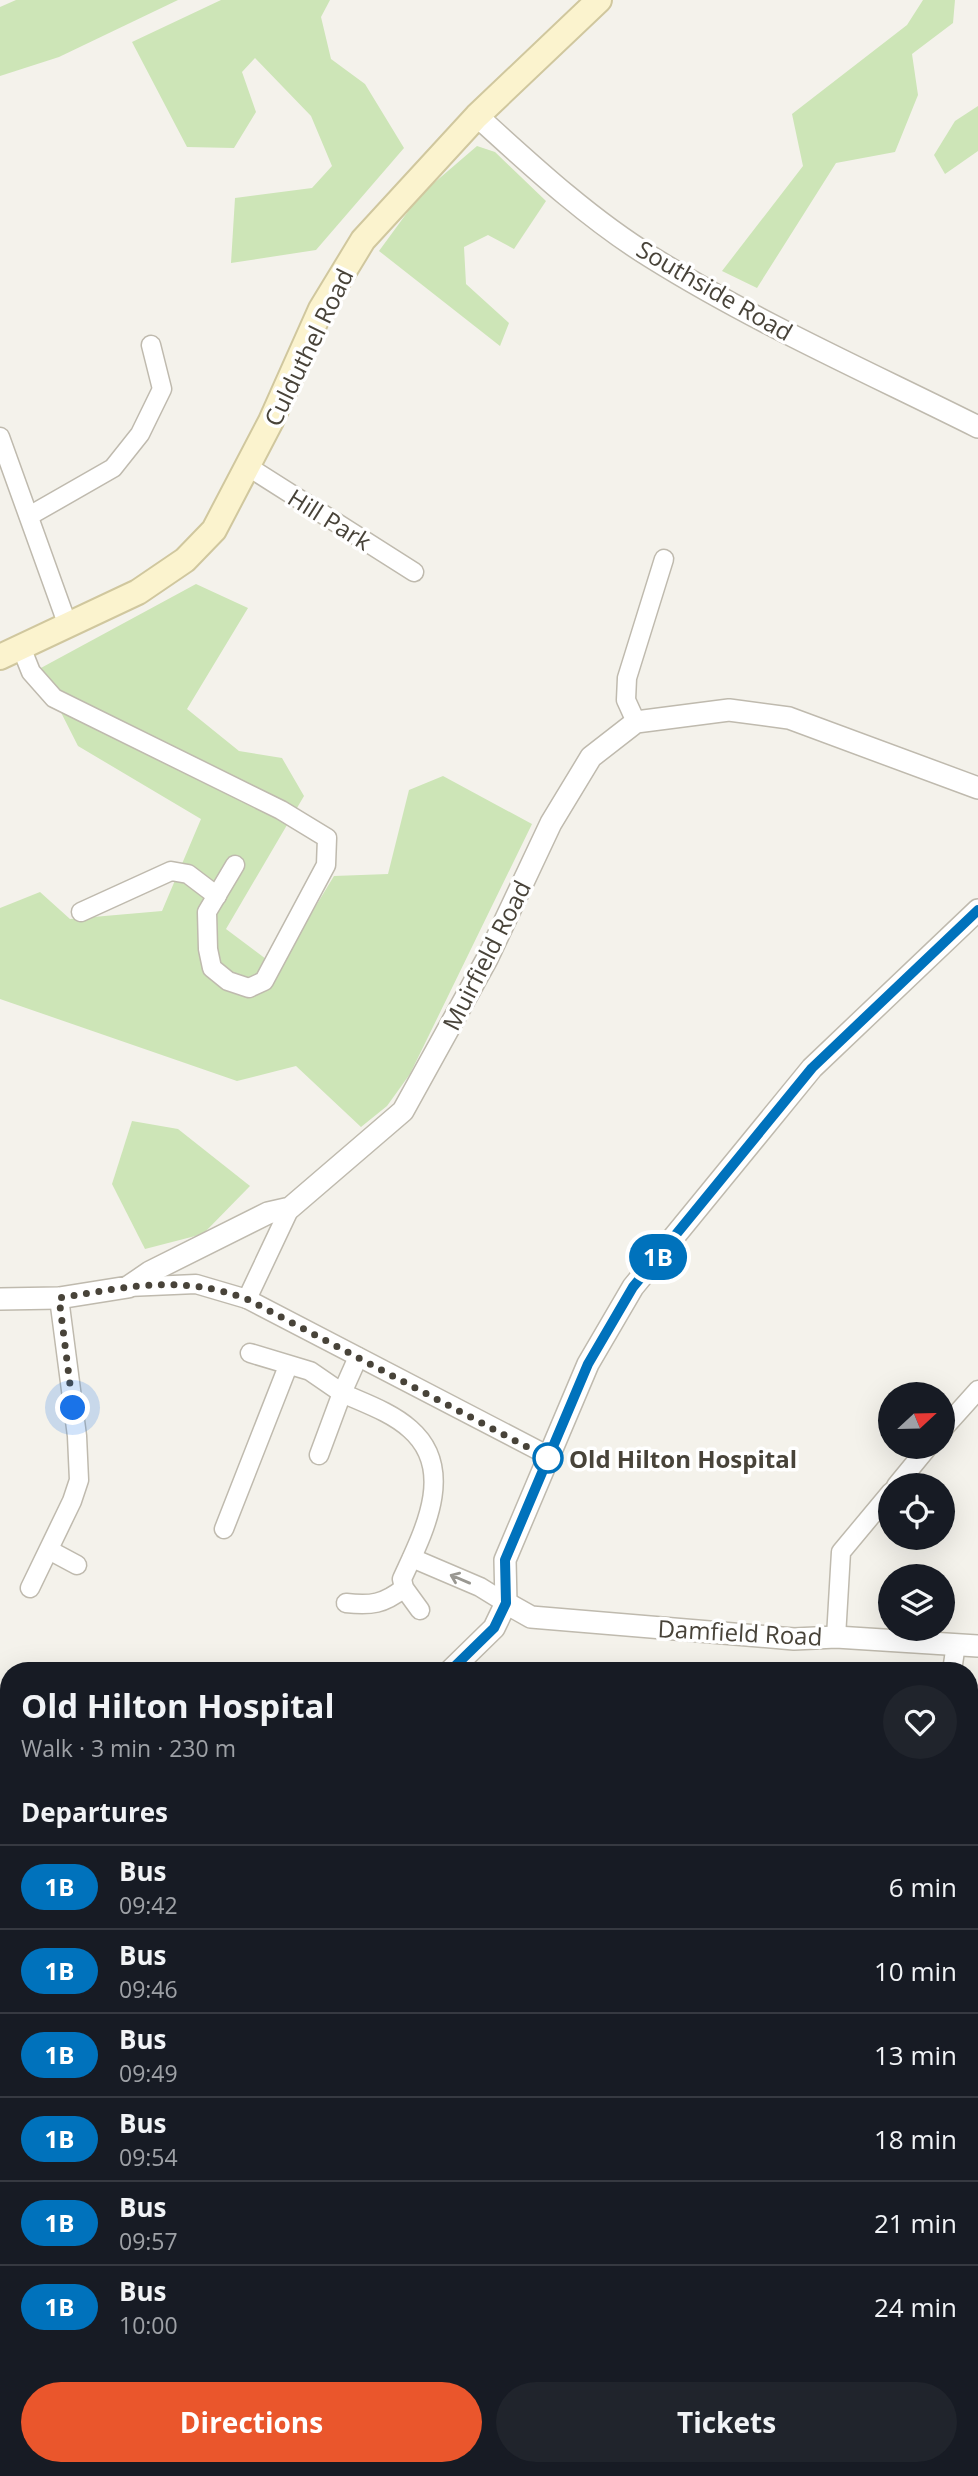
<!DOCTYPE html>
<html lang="en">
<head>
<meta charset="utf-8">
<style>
	body { margin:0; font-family:"Open Sans",sans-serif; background:#20242c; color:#f1f3f6; height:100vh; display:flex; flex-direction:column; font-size:26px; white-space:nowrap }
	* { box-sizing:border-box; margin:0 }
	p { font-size:23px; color:#9ea1a6 }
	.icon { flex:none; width:38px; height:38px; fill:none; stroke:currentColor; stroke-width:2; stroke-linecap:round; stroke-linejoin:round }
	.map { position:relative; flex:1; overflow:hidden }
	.sheet { position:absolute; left:0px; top:1662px; width:978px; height:814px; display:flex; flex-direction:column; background:#171b24; border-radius:28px 28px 0 0; box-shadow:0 7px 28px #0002 }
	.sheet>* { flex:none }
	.badge { padding:0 14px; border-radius:23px; font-size:24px; line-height:46px }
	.needle { width:46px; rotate:68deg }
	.controls { position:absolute; left:878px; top:1382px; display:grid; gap:14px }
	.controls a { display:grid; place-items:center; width:77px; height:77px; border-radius:50%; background:#171b24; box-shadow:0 7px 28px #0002; font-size:35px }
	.you { position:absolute; width:35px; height:35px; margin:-18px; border:5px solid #fff; border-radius:50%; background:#1a73e8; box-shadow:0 0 0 10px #1a73e833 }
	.map>.badge { position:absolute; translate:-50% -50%; box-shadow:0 0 0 4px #fff }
	h2 { padding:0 21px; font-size:26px; line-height:63px }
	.round { display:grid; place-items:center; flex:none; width:74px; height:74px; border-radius:37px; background:#20242c }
	.headline { display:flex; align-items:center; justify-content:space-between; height:119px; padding:0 21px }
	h1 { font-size:33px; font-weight:700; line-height:52px }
	.primary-button { display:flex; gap:14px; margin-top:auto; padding:14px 21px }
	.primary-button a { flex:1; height:80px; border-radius:42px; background:#ea562c; color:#fff; font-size:28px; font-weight:700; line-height:80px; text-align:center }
	.primary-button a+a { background:#20242c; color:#f1f3f6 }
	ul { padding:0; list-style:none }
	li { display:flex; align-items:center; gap:21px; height:84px; padding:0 21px; border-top:2px solid #363941 }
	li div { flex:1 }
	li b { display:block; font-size:26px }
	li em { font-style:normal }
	li .badge { min-width:77px; font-weight:700; text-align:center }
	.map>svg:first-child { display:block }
	.green { fill:#cde5b7 }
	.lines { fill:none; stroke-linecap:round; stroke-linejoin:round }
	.minor-casing { stroke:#bfbaae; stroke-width:21 }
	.tertiary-casing { stroke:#bfbaae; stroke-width:24 }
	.secondary-casing { stroke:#d0c79e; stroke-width:28 }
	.minor { stroke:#fff; stroke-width:18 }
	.tertiary { stroke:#fff; stroke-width:21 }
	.secondary { stroke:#fbf3ce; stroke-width:24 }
	.oneway { stroke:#9a9892 }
	.line-casing { stroke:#fff; stroke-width:16 }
	.line { stroke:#0072bc; stroke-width:10 }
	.walk { stroke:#484339; stroke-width:7; stroke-dasharray:0 12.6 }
	.stop-dot { fill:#fff; stroke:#0072bc; stroke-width:3.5 }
	.labels { text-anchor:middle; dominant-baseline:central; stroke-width:7; stroke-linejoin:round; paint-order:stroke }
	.street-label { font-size:24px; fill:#484339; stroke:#fff }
	.stop-label { font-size:24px; font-weight:bold; fill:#484339; stroke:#fff; text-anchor:start }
</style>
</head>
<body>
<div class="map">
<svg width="978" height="2476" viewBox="0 0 978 2476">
	<rect width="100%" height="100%" fill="#f4f2eb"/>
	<g class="green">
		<polygon points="16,0 178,0 59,57 0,76 0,7"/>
		<polygon points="221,0 330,0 321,17 331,59 365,84 404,148 316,250 231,263 235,198 312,188 332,166 311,116 255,58 242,72 256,112 234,148 187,147 132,42"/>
		<polygon points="923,0 955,0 953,23 912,54 918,95 895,152 836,163 757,288 722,271 803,166 792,114 907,25"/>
		<polygon points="978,106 978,151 945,174 934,155 955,121"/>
		<polygon points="477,146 495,152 546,201 514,249 488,235 464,247 466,284 509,323 500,346 379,251 420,195"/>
		<polygon points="196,584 248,608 187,709 239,751 282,758 304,796 226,929 278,968 334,876 388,874 409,790 443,776 532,824 410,1074 387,1106 361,1127 296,1066 237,1081 0,999 0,908 40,892 70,919 162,911 201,819 78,746 39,669"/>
		<polygon points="132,1121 178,1129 250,1186 203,1234 145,1249 112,1184"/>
		<polygon points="108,2468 167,2468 185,2476 127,2476 117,2471 114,2476 106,2476"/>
	</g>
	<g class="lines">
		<defs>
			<g id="minor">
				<polyline points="0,437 68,626"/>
				<polyline points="247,466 414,572"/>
				<polyline points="29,516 113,468 140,434 162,389 151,345"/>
				<polyline points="21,647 31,672 54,698 281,810 327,838 326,865 264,981 249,988 228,981 212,968 208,949 207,912 235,865"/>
				<polyline points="636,722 626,700 627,678 664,559"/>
				<polyline points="81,912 171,871 188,874 217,896"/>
				<polyline points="128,1287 196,1284 247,1299 549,1456"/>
				<polyline points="247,1299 290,1208"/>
				<polyline points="250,1353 310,1371 342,1393 319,1455"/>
				<path d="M358,1357L342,1393C364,1403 391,1412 410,1429C457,1470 423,1533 402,1579L404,1588L420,1610"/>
				<polyline points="943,1429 978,1390"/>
				<polyline points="896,1486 928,1447"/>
				<polyline points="224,1529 288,1366"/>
				<polyline points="49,1550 77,1565"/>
				<polyline points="412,1558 480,1587 506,1603"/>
				<polyline points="30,1588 72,1501 79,1480 77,1436 59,1298"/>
				<path d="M346,1603C371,1606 384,1604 404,1588"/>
				<polyline points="836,1637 841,1552 891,1492"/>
				<polyline points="952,1671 956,1644"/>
				<polyline points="970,1870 978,1873"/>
				<polyline points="0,1999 9,2001"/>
				<polyline points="0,2187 9,2189"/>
				<polyline points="970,2301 978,2300"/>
				<polyline points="0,2354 9,2360"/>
				<polyline points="197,2468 218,2476"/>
				<polyline points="568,2476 571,2468"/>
				<polyline points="650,2476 653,2468"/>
			</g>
			<g id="tertiary">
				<path d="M477,116C531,165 589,219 651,257C755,322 868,372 978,427"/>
				<polyline points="0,1299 59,1298 128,1287 150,1272 268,1213 290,1208 403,1111 487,959 551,823 591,757 636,722 729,710 789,718 978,788"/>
				<polyline points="506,1603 531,1617 794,1639 836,1637 978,1646"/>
				<polyline points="450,1671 494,1628 506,1603 505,1560 588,1364 633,1287 812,1068 978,910"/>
				<polyline points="0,2260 9,2247"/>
			</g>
			<polyline id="secondary" points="0,657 138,592 185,560 214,530 271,421 321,309 363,240 477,116 599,0"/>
		</defs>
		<use href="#minor" class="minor-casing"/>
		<use href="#tertiary" class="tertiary-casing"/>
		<use href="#secondary" class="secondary-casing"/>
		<use href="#minor" class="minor"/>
		<use href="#tertiary" class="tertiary"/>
		<use href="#secondary" class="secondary"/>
	</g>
	<defs><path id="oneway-shaft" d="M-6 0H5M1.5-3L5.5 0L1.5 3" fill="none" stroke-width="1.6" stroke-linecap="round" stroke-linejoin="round" transform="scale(1.75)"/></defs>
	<use class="oneway" href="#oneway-shaft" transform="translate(460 1579) rotate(-157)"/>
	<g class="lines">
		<defs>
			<polyline id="line" points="450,1671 494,1628 506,1603 505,1560 588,1364 633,1287 812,1068 978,910"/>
		</defs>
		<use href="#line" class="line-casing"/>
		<use href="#line" class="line"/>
		<path class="walk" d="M73,1408L59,1298C127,1287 180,1274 247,1299L548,1458"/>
	</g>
	<circle class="stop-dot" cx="548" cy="1458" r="14"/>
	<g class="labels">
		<g class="street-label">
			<text transform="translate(715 290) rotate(30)">Southside Road</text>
			<text transform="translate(308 347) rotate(-64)">Culduthel Road</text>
			<text transform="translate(330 519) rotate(32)">Hill Park</text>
			<text transform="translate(486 955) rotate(-63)">Muirfield Road</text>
			<text transform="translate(740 1632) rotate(3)">Damfield Road</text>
		</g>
		<g class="stop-label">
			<text x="569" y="1458">Old Hilton Hospital</text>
		</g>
	</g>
</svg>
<div class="controls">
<a><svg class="needle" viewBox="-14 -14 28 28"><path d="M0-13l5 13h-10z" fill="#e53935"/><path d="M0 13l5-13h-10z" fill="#9ea1a6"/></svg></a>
<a><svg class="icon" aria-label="locate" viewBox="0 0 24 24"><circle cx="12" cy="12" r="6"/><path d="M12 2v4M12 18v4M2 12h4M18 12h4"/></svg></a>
<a><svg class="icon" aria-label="layers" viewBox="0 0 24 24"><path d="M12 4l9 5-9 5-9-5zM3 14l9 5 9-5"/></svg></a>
</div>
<div class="you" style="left:73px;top:1408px"></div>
<b class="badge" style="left:658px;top:1257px;background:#0072bc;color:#fff">1B</b>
<section class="sheet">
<div class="headline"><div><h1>Old Hilton Hospital</h1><p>Walk · 3 min · 230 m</p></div><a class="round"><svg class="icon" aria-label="heart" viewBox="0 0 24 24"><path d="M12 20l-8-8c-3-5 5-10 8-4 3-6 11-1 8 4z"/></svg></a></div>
<h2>Departures</h2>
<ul>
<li><span class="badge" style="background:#0072bc;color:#fff">1B</span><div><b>Bus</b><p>09:42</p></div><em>6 min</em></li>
<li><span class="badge" style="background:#0072bc;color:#fff">1B</span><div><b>Bus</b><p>09:46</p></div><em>10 min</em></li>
<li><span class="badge" style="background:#0072bc;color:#fff">1B</span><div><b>Bus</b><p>09:49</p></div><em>13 min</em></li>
<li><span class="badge" style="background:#0072bc;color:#fff">1B</span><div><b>Bus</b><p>09:54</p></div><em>18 min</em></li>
<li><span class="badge" style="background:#0072bc;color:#fff">1B</span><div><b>Bus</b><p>09:57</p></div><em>21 min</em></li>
<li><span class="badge" style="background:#0072bc;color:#fff">1B</span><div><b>Bus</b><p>10:00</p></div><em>24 min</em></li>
</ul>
<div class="primary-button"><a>Directions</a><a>Tickets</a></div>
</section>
</div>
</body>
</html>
